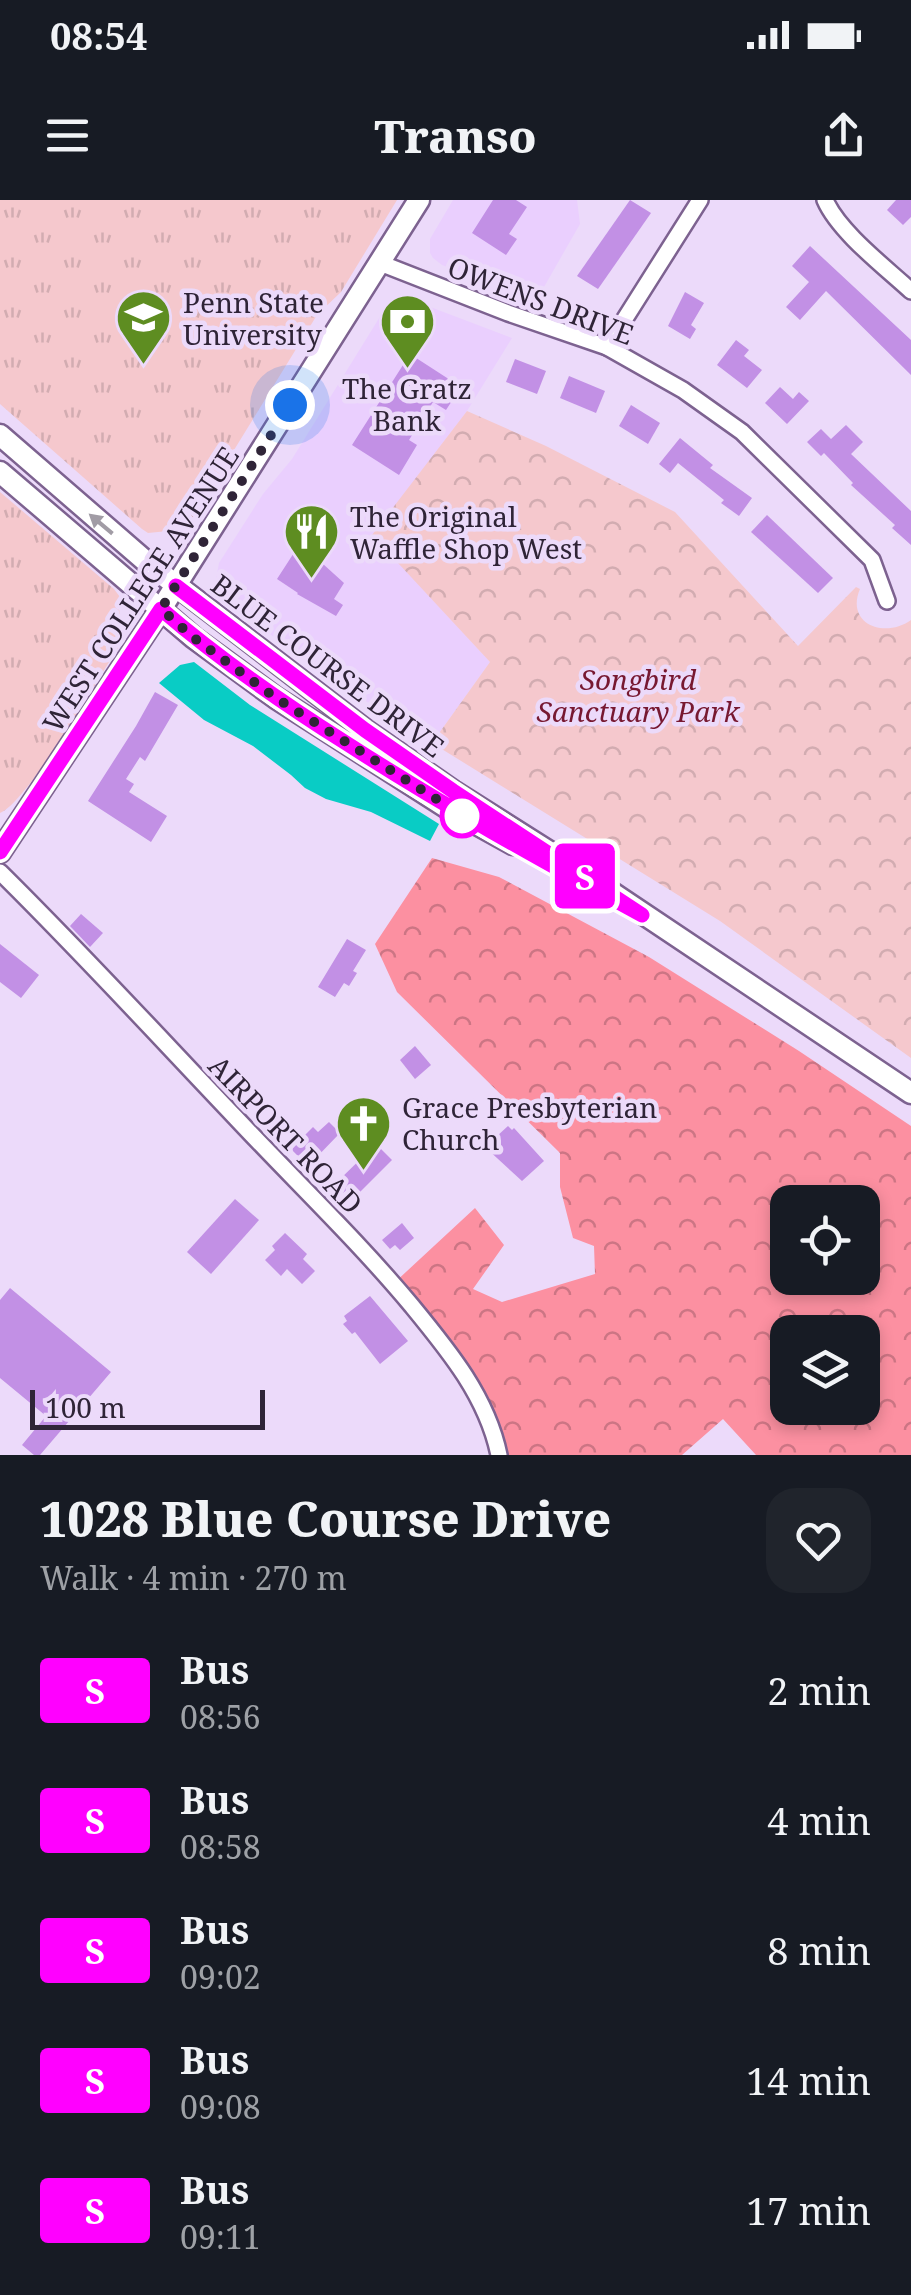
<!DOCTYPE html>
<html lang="en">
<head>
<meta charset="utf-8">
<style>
	body { margin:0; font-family:"Noto Serif",serif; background:#20242c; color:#f1f3f6; height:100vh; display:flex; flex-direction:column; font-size:38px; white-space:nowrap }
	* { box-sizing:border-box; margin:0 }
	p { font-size:32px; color:#9ea1a6 }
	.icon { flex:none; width:55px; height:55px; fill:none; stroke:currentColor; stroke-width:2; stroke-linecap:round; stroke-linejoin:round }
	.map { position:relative; height:1255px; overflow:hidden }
	.details { display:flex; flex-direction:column; background:#171b24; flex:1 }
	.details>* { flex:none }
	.badge { padding:0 20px; border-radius:8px; font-size:35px; line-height:65px }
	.tools { position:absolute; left:770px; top:985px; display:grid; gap:20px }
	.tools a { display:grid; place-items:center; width:110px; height:110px; border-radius:20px; background:#171b24; box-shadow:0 5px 15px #0003; font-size:50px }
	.scale { position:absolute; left:30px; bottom:25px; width:235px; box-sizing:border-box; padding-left:10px; border:5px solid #2f2437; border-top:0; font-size:28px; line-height:35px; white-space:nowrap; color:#2f2437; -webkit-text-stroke:8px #ecdafa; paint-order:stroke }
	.you { position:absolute; width:50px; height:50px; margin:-25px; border:8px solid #fff; border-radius:50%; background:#1a73e8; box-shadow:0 0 0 15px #1a73e833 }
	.map>.badge { position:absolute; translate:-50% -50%; box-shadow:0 0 0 5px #fff }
	.round { display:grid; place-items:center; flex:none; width:105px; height:105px; border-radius:30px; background:#20242c }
	.headline { display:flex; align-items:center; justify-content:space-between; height:170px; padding:0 40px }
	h1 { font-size:48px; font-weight:800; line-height:75px }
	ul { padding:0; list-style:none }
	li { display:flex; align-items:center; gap:30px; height:130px; padding:0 40px }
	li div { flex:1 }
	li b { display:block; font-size:38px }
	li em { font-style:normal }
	li .badge { min-width:110px; font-weight:700; text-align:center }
	.status { display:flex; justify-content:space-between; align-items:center; height:70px; padding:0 50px; background:#171b24; direction:ltr }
	.status svg { height:28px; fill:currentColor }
	header { display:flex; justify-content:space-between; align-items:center; height:130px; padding:0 40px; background:#171b24; font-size:45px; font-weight:800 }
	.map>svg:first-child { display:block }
	.built { fill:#eacffe }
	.grass { fill:url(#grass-tufts) }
	.forest { fill:url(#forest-crowns); fill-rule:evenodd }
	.park { fill:url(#park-crowns) }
	.water { fill:#09ccc5 }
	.building { fill:#c290e5 }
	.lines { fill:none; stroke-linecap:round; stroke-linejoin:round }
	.minor-casing { stroke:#7d6290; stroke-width:20 }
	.major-casing { stroke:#7d6290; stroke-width:25 }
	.minor { stroke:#fff; stroke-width:15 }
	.major { stroke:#fff; stroke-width:20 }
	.oneway { fill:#a19ca5 }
	.line-casing { stroke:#fff; stroke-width:22 }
	.line { stroke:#f0f; stroke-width:15 }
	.walk { stroke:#2f2437; stroke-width:10; stroke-dasharray:0 18 }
	.stop-dot { fill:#fff; stroke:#f0f; stroke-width:5 }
	.labels { text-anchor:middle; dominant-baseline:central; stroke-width:9; stroke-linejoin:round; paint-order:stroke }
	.street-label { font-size:28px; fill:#2f2437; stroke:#ecdafa }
	.poi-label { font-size:28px; fill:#2f2437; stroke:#ecdafa; text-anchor:start }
	.park-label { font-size:28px; font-style:italic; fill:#771831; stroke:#ecdafa }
</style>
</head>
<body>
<div class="status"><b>08:54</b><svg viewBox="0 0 49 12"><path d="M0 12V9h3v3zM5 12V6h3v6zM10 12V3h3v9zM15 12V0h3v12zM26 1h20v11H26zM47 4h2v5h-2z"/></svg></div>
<header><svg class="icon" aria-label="menu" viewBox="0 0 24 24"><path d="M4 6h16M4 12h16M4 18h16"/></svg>Transo<svg class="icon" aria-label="share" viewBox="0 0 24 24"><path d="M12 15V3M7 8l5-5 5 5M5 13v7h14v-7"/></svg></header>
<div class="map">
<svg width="911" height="1255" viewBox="0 0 911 1255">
	<defs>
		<pattern id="grass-tufts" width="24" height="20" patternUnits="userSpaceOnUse" patternTransform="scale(2.5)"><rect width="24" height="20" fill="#f5c8cd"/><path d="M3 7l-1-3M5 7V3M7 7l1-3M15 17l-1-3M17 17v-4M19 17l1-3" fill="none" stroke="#d2acb1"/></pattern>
		<pattern id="forest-crowns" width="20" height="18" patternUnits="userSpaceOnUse" patternTransform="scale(2.5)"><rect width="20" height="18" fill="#fc90a1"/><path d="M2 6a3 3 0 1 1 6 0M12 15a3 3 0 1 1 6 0" fill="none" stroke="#cc7584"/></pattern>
		<pattern id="park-crowns" width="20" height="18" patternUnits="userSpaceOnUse" patternTransform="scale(2.5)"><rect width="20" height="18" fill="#f5c8cd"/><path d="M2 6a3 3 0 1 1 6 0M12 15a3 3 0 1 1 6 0" fill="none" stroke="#d2acb1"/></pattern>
	</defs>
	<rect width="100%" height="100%" fill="#ecdafa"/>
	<g class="built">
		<polygon points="453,0 577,0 580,24 536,101 442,65 433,58 430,53 430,39"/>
		<polygon points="404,97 512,138 467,211 373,335 490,462 432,543 329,478 235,408 222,397 215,385 219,363 263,294 292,259 386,107 396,98"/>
	</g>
	<g class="grass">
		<polygon points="0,0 397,0 341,92 317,115 191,320 179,333 171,337 168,331 148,333 142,329 0,204"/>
		<path d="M0,292L114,389L123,401L118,404L122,424L127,425L119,446C99,477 27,603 0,613Z"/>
	</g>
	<path class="forest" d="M432,658L499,677L649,757L799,851L911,926V1255H756L723,1219L682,1255H501L489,1218L393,1084L475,1008L504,1045L473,1089L502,1102L595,1074L594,1046L573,1038L560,987V953L397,792L375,744ZM788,1002H862V1078H788ZM788,1132H862V1208H788Z"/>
	<path class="park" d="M467,211L546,246L675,312L798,446L856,387L860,389C845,424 885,439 911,420V858L720,721L432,543L490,462L372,335Z"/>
	<polygon class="water" points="194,462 250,505 439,624 430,641 371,612 326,599 305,588 291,575 253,546 204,520 159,483 180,465"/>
	<g class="building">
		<polygon points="493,0 516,0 527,7 509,34 517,39 506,55 472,33"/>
		<polygon points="630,0 651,13 598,89 577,76"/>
		<polygon points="896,0 911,0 911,17 903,25 887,10"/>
		<polygon points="810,46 911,140 911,175 826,91 800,120 786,107 809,82 792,66"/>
		<polygon points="685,92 704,103 691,125 696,129 690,139 668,126"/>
		<polygon points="736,140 749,150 744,156 762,170 747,188 717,165"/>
		<polygon points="410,154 461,187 446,210 433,202 409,240 417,245 399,275 352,245"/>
		<polygon points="515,159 546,171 537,194 506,182"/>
		<polygon points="569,176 605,191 596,213 560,198"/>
		<polygon points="780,187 793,199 799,192 809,201 787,224 765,203"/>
		<polygon points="631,205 660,223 648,244 619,226"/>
		<polygon points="846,225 863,242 851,254 911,311 911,345 892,328 895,325 851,285 853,283 824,253 821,256 807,242 821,229 831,239"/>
		<polygon points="680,238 713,265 710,268 752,298 739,316 721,303 724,300 678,263 670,273 659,264"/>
		<polygon points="767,315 833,378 818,393 751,332"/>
		<polygon points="299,345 312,354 344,383 334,399 343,405 336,416 297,394 298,393 277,379"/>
		<polygon points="155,492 178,505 145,561 140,557 126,579 134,584 129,592 167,616 151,642 88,601 136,526"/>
		<polygon points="81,714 103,733 90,747 70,726"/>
		<polygon points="347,739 366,750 353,771 357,773 349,786 344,783 335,797 318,787"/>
		<polygon points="0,744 39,775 21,798 0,782"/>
		<polygon points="415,846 431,865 415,879 400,860"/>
		<polygon points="329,922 340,933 311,963 309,961 306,964 292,950 294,946 313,927 318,932"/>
		<polygon points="508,926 512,930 514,928 544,961 522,981 485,947"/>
		<polygon points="376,944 392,960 351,1001 335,984"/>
		<polygon points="235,999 259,1020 211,1074 187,1052"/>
		<polygon points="402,1023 414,1038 400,1050 395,1045 390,1049 382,1040"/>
		<polygon points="285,1033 307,1054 303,1059 315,1071 302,1084 287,1069 281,1076 265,1060 275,1050 272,1046"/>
		<polygon points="10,1088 111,1172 40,1255 34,1255 22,1245 46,1216 0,1178 0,1100"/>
		<polygon points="370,1096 408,1141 380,1164 355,1132 352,1134 343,1124 347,1121 344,1116"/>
	</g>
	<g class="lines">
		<defs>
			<g id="minor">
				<path d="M825,0C839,32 885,67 911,91"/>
				<polyline points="380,63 508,113 607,147 683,190 742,232 872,360 887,401"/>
				<polyline points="607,147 700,0"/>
				<path d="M0,672C81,752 158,836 236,918C295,981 357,1040 412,1106C449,1151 487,1197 499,1255"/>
			</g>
			<g id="major">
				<polyline points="0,235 150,365 365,530 453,591 578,670 911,893"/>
				<polyline points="0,272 194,438 276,498 446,607 513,644"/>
				<polyline points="0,652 161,409 419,0"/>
			</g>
		</defs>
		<use href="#minor" class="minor-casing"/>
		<use href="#major" class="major-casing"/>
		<use href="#minor" class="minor"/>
		<use href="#major" class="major"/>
	</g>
	<defs><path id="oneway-solid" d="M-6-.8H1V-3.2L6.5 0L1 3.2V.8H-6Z" transform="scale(2.5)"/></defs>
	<use class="oneway" href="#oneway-solid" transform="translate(101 324) rotate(-140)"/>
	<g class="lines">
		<defs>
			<path id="line" d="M0,652L161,409C219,459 281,502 346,543C442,605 541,660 642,715L453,591L365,530L176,386"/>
		</defs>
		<use href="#line" class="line-casing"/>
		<use href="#line" class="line"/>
		<polyline class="walk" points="290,205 161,409 194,438 276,498 476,624 462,616"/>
	</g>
	<defs>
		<symbol id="university-pin" viewBox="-11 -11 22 30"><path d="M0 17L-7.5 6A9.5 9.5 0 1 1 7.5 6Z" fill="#5e8d21" stroke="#ecdafa"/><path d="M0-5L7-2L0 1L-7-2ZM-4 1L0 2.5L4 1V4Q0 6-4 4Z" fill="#fff"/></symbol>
		<symbol id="bank-pin" viewBox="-11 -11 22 30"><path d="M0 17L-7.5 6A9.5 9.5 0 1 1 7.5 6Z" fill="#5e8d21" stroke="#ecdafa"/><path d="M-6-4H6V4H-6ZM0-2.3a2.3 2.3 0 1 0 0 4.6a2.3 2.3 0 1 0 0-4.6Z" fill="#fff"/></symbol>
		<symbol id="restaurant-pin" viewBox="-11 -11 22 30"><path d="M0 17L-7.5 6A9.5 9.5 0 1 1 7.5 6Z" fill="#5e8d21" stroke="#ecdafa"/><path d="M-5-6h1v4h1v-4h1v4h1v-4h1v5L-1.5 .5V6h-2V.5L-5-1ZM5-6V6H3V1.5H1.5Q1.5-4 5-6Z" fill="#fff"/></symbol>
		<symbol id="church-pin" viewBox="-11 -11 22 30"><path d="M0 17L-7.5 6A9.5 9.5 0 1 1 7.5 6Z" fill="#5e8d21" stroke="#ecdafa"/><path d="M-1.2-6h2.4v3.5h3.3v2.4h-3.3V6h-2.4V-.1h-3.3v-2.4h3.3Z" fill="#fff"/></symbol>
	</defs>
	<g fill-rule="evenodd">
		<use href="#university-pin" x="112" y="86" width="63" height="86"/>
		<use href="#bank-pin" x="376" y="90" width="63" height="86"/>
		<use href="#restaurant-pin" x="280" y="300" width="63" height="86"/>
		<use href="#church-pin" x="332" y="892" width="63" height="86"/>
	</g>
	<circle class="stop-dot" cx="462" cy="616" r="20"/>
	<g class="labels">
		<g class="street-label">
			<text transform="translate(541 100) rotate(21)">OWENS DRIVE</text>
			<text transform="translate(140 389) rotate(-57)">WEST COLLEGE AVENUE</text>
			<text transform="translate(328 465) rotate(37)">BLUE COURSE DRIVE</text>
			<text transform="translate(286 934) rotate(46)">AIRPORT ROAD</text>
		</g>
		<g class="poi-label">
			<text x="183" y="102">Penn State<tspan x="183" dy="32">University</tspan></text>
			<text x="407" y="188" text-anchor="middle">The Gratz<tspan x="407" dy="32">Bank</tspan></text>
			<text x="350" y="316">The Original<tspan x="350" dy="32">Waffle Shop West</tspan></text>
			<text x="402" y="907">Grace Presbyterian<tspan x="402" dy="32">Church</tspan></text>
		</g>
		<g class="park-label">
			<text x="638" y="479">Songbird<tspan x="638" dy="32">Sanctuary Park</tspan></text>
		</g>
	</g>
</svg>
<div class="tools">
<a><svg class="icon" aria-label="locate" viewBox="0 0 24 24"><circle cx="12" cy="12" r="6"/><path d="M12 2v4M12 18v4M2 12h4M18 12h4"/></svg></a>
<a><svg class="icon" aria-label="layers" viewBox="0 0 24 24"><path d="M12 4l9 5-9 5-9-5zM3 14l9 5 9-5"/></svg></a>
</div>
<div class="scale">100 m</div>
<div class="you" style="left:290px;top:205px"></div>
<b class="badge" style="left:585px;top:676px;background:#f0f;color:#fff">S</b>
</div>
<section class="details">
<div class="headline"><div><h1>1028 Blue Course Drive</h1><p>Walk · 4 min · 270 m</p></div><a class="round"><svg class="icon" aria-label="heart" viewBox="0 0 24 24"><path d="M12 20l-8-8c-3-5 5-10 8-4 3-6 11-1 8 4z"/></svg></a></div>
<ul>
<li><span class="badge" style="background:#f0f;color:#fff">S</span><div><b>Bus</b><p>08:56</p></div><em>2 min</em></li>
<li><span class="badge" style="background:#f0f;color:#fff">S</span><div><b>Bus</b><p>08:58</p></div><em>4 min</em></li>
<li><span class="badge" style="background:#f0f;color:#fff">S</span><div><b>Bus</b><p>09:02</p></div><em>8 min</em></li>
<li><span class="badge" style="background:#f0f;color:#fff">S</span><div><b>Bus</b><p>09:08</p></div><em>14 min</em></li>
<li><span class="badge" style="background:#f0f;color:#fff">S</span><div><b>Bus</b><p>09:11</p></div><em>17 min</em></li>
</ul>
</section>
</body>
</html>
